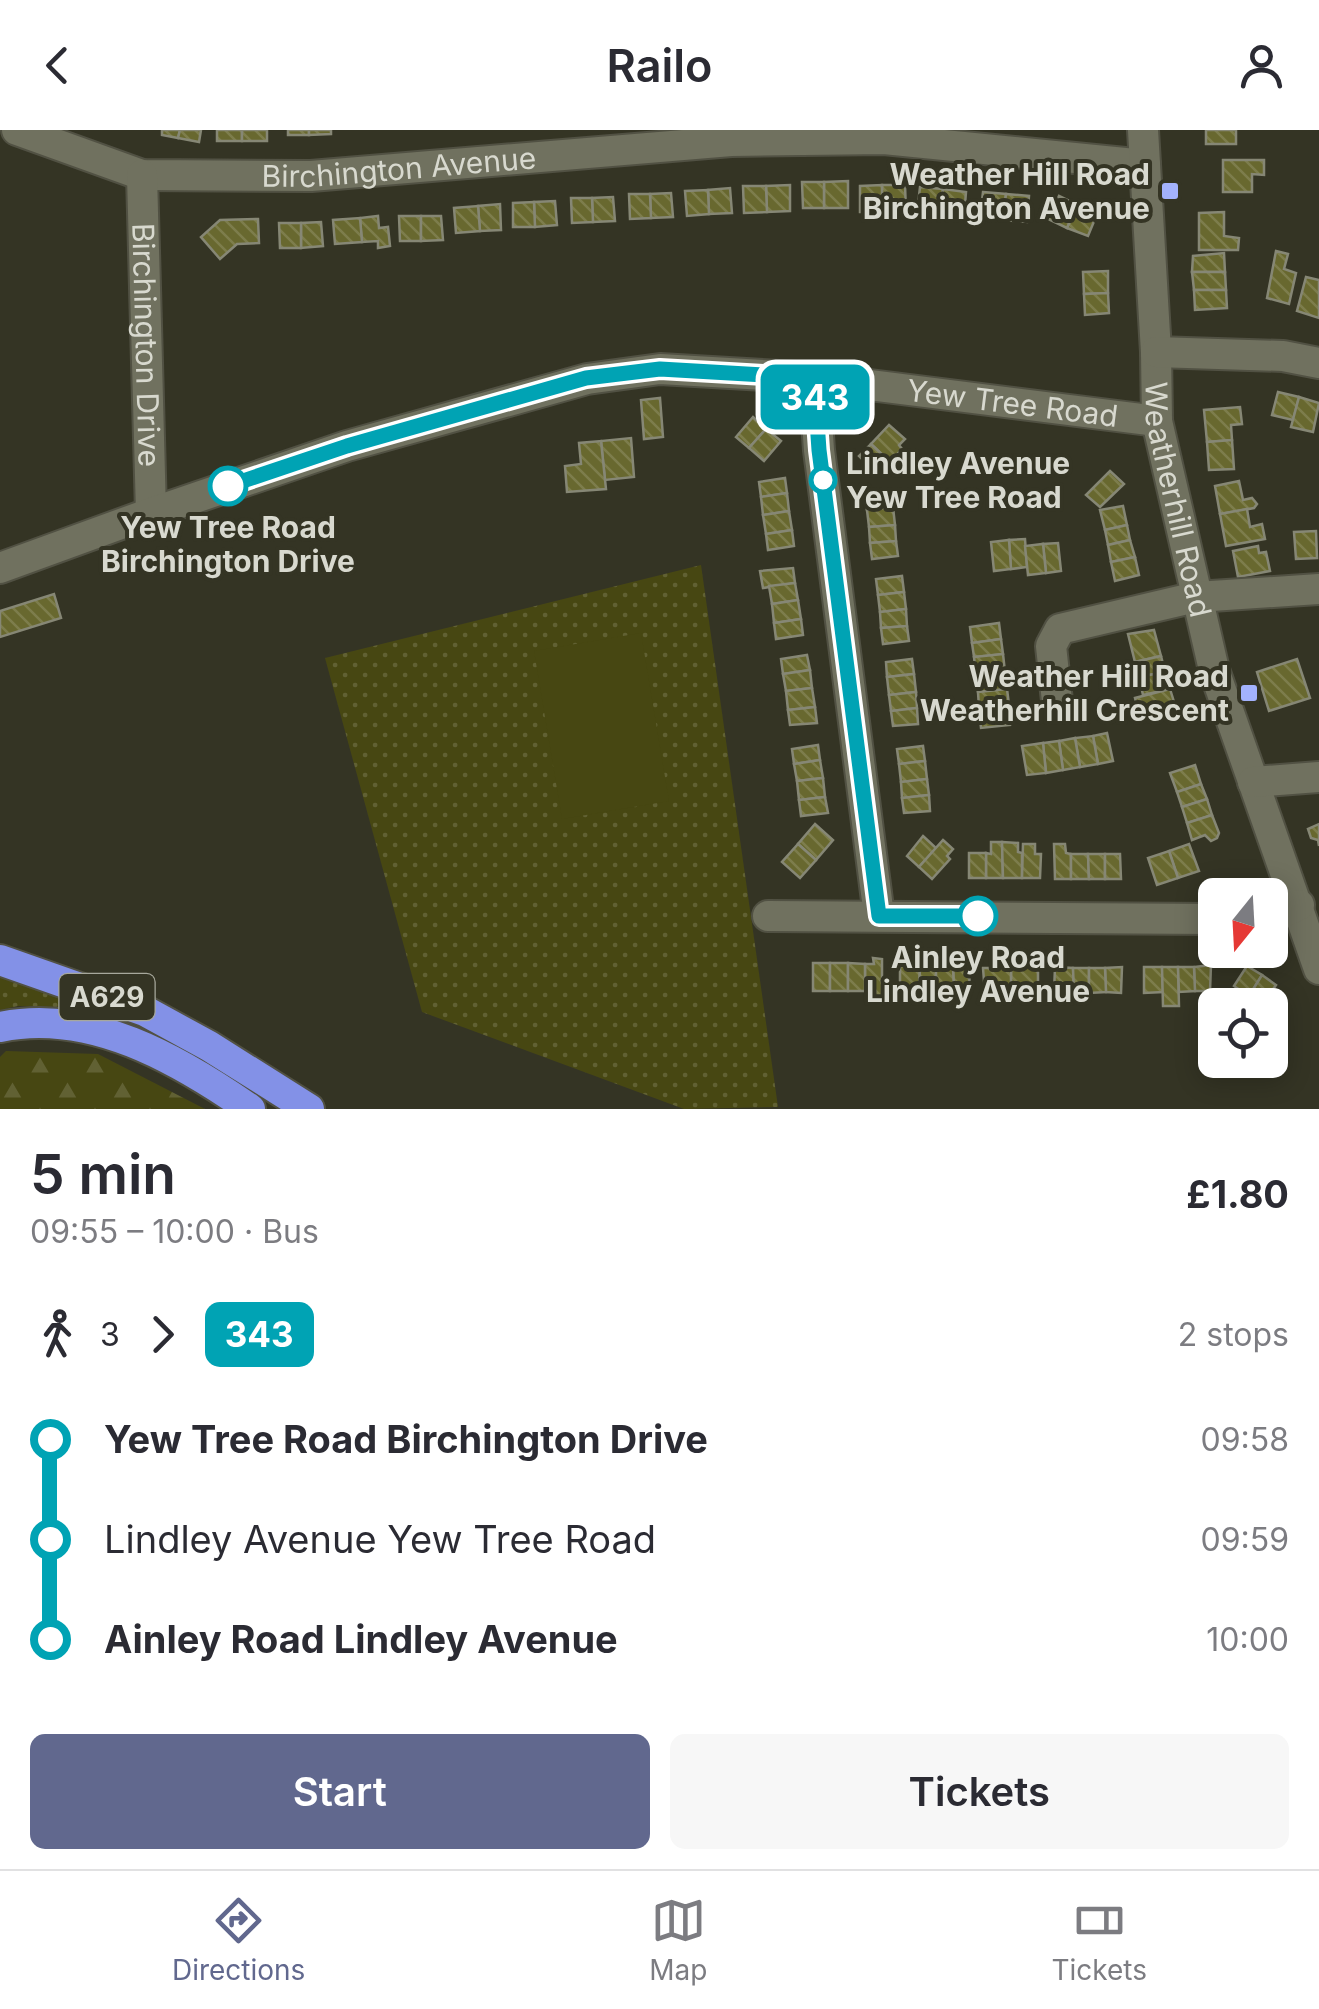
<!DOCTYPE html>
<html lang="en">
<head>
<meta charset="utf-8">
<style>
	body { margin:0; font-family:Inter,sans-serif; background:#f7f7f7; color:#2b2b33; height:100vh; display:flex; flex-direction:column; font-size:38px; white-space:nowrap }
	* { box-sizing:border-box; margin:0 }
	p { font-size:32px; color:#7c7c81 }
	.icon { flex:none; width:55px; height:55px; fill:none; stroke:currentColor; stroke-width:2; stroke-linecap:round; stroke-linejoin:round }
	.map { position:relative; height:979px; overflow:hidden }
	.details { display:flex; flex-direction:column; background:#fff; flex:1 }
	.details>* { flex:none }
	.badge { padding:0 20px; border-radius:15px; font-size:35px; line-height:65px }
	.needle { width:65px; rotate:198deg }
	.fabs { position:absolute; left:1198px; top:748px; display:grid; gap:20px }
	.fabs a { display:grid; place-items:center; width:90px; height:90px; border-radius:15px; background:#fff; box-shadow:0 5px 25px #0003; font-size:50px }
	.map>.badge { position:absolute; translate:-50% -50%; box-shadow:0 0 0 5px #fff }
	.legs { display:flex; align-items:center; gap:15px; height:110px; padding:0 30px; font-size:32px }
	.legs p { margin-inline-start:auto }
	.headline { display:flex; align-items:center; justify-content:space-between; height:170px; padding:0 30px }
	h1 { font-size:55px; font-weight:600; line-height:75px }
	.cta { display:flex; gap:20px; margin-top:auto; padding:20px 30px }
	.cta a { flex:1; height:115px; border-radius:15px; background:#61688e; color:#fff; font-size:40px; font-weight:600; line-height:115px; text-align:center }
	.cta a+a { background:#f7f7f7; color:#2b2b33 }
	ul { padding:0 30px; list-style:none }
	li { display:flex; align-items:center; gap:35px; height:100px; font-size:38px }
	li i { display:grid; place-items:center; width:15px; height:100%; margin:0 12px; background:currentColor }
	li i::after { content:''; width:25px; height:25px; margin:-12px; border:8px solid; border-radius:50%; background:#fff }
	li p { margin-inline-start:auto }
	li:first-child i { background:linear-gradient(#0000 50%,currentColor 0) }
	li:last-child i { background:linear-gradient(currentColor 50%,#0000 0) }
	header { display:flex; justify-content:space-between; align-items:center; height:130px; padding:0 30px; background:#fff; font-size:45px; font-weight:600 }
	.tabs { display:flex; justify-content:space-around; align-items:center; height:140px; border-top:2px solid #e1e1e2; background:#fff; font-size:28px; color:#7c7c81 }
	.tabs a { display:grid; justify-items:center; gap:5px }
	.tabs .on { color:#61688e }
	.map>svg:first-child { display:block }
	.green { fill:url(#green-dots) }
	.forest { fill:url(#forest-firs) }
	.pitch { fill:#474712 }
	.building { fill:url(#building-back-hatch); stroke:#868775; stroke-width:2.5 }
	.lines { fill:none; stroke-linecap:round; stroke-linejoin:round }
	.minor-casing { stroke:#515143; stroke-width:34 }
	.highway-casing { stroke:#515143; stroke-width:34 }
	.minor { stroke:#70715f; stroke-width:30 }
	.highway { stroke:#8391e7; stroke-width:30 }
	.line-1-casing { stroke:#fff; stroke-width:22 }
	.line-1 { stroke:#00a3b4; stroke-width:15 }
	.poi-dot { fill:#a3b2fd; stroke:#343424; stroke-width:4 }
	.stop-1-dot { fill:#fff; stroke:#00a3b4; stroke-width:5 }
	.labels { text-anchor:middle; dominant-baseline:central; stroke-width:8; stroke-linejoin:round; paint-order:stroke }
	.shield { fill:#343424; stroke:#a7a89c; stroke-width:2.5 }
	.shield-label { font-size:28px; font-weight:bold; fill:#d8d9cf }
	.street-label { font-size:30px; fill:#d8d9cf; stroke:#343424 }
	.poi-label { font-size:30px; font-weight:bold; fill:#d8d9cf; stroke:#343424; text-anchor:end }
	.stop-label { font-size:30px; font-weight:bold; fill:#d8d9cf; stroke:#343424 }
</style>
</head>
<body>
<header><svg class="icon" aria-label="back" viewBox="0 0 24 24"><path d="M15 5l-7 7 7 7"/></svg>Railo<svg class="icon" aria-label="person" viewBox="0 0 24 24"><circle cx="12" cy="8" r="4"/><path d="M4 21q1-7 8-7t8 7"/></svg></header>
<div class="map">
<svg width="1319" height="979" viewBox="0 0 1319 979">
	<defs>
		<pattern id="green-dots" width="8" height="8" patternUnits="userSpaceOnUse" patternTransform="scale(2.5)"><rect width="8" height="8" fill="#474712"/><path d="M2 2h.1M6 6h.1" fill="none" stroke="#616133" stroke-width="1.8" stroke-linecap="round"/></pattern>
		<pattern id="forest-firs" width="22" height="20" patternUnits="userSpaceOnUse" patternTransform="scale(2.5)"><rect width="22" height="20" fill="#474712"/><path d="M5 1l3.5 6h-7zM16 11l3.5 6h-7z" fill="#616133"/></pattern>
		<pattern id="building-back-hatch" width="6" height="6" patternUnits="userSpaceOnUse" patternTransform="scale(2.5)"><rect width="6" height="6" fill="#68682f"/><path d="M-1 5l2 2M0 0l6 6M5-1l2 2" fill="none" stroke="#7d7d4c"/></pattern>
	</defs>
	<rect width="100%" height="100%" fill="#343424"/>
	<g class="green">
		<polygon points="701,435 778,977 684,979 422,882 325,528"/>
		<polygon points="0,846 28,851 77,869 70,878 18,876 0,880"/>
	</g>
	<polygon class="forest" points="6,921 98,924 205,979 0,979 0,927"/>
	<polygon class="pitch" points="641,503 669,671 562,689 534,521"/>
	<g class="building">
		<polygon points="162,0 180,0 178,8 162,5"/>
		<polygon points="180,0 201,0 199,12 178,8"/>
		<rect x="217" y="0" width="25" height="11"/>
		<rect x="242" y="0" width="25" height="11"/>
		<rect x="288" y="0" width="21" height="5"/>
		<polygon points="309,0 331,0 331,4 309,5"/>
		<rect x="1206" y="0" width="30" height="14"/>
		<polygon points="1223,30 1264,30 1264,45 1252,44 1252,62 1223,62"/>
		<polygon points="848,51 848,78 824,78 824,52"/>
		<polygon points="802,52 824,52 824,78 803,78"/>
		<polygon points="790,55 790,81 767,82 766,56"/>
		<polygon points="882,55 905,55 906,81 882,82"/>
		<polygon points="882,55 882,82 860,82 860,56"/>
		<polygon points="743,56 766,56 767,82 744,83"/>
		<polygon points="920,57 943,59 940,86 917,83"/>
		<polygon points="730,58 732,83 709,84 708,60"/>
		<polygon points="943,59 966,62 964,87 940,86"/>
		<polygon points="708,60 709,84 687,86 685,61"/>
		<polygon points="983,62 1006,64 1003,90 980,88"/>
		<polygon points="671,63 673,87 651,88 650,64"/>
		<polygon points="629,64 650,64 651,88 630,89"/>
		<polygon points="1006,64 1029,66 1027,92 1003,90"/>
		<polygon points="1059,66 1078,75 1067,98 1048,89"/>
		<polygon points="613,67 615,91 593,92 592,68"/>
		<polygon points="571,68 592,68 593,92 572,93"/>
		<polygon points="555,71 557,95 535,97 534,72"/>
		<polygon points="534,72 535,97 513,97 513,73"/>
		<polygon points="500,74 501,100 480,101 478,76"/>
		<polygon points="1078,75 1097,84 1088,106 1067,98"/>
		<polygon points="478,76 480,101 456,103 454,78"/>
		<polygon points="1224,82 1224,106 1239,108 1238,120 1199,120 1199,83"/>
		<polygon points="378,86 379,98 388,97 390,116 378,118 378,111 362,112 360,88"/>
		<polygon points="399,86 421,86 421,111 400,111"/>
		<polygon points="421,86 441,86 443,110 421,111"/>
		<polygon points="360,88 362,112 335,114 333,90"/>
		<polygon points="258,89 259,113 237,114 220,129 201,107 220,90"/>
		<polygon points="321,92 323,116 301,118 301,93"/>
		<polygon points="279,93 301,93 301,118 280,118"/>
		<polygon points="1276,121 1288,124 1284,139 1296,143 1289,174 1267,168"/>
		<polygon points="1224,123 1225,142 1192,142 1193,126"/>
		<polygon points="1108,141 1108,163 1084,164 1083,142"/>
		<polygon points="1192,142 1225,142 1226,160 1194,160"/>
		<polygon points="1306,147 1319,150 1319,188 1297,181"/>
		<polygon points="1194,160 1226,160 1227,178 1195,180"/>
		<polygon points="1108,163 1109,183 1085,185 1084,164"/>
		<polygon points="1278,262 1299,267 1293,290 1272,285"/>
		<polygon points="1299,267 1319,273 1313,302 1291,297"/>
		<polygon points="660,268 663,307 644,309 641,270"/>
		<polygon points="1240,277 1242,294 1231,295 1232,310 1207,312 1204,280"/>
		<polygon points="753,287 766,299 749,318 736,307"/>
		<polygon points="889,295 905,309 899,315 902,319 890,332 871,314"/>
		<polygon points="766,299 781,311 764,331 749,318"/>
		<polygon points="631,308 634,347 605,350 601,311"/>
		<polygon points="1232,310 1234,339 1209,340 1207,312"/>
		<polygon points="601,311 606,359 567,362 565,336 581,334 579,313"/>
		<polygon points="871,314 890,332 878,345 859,326"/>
		<polygon points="1110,341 1124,354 1100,377 1086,365"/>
		<polygon points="785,348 787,363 761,367 759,352"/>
		<polygon points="1239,351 1243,370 1252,368 1257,374 1254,378 1220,384 1215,356"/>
		<polygon points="891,362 893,377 867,380 865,364"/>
		<polygon points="787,363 789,381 763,385 761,367"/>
		<polygon points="1123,376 1127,395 1105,400 1100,380"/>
		<polygon points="893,377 895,395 869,397 867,380"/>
		<polygon points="1247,379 1250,397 1262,394 1265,409 1226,416 1220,384"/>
		<polygon points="789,381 792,400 766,404 763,385"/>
		<polygon points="895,395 896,411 870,413 869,397"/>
		<polygon points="1127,395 1130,410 1108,415 1105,400"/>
		<polygon points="792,400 794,416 768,420 766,404"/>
		<polygon points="1316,401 1317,428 1296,429 1294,402"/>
		<polygon points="1025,409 1027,437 1011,439 1009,410"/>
		<polygon points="1009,410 1011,439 994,441 991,412"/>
		<polygon points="1130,410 1135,427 1111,432 1108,415"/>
		<polygon points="896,411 898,426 872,429 870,413"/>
		<polygon points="1058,413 1061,441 1046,443 1043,414"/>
		<polygon points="1043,414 1046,443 1028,445 1025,416"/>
		<polygon points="1258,416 1259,423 1266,422 1270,441 1238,447 1233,421"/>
		<polygon points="1135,427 1139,445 1115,451 1111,432"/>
		<polygon points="793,438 795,453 763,458 760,441"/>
		<polygon points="902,446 904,462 878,465 876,449"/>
		<polygon points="795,453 798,470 772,474 769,456"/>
		<polygon points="904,462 906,479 880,482 878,465"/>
		<polygon points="54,464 61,488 0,507 0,481"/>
		<polygon points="798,470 801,489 774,493 772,474"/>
		<polygon points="906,479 907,496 881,498 880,482"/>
		<polygon points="801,489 803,505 776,509 774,493"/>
		<polygon points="999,493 1001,509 972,513 970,497"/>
		<polygon points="907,496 909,511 883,514 881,498"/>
		<polygon points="1154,500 1161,526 1135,532 1128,504"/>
		<polygon points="1001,509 1003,524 974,527 972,513"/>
		<polygon points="1003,524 1005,542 976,545 974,527"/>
		<polygon points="807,525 810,540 783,544 781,529"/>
		<polygon points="1161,526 1165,542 1139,547 1135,532"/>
		<polygon points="912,529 914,544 887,547 886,532"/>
		<polygon points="1297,529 1310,568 1269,581 1257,542"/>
		<polygon points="810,540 812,558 786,561 783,544"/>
		<polygon points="1005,542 1007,559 978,562 976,545"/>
		<polygon points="1165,542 1170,559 1143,565 1139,547"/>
		<polygon points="914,544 916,562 889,565 887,547"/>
		<polygon points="812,558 815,577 788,580 786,561"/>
		<polygon points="1007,559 1009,575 979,578 978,562"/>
		<polygon points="1170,559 1175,575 1139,584 1135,568"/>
		<polygon points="916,562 917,578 891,581 889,565"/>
		<polygon points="1009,575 1010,595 981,598 979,578"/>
		<polygon points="815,577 817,593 790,595 788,580"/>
		<polygon points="917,578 918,594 893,596 891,581"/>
		<polygon points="1107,603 1113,631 1098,634 1093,606"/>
		<polygon points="1093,606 1098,634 1080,637 1075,608"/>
		<polygon points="1075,608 1080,637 1063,640 1059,611"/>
		<polygon points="1059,611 1063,640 1046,643 1043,613"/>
		<polygon points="1043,613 1046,643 1027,645 1022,616"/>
		<polygon points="818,615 820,630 794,634 792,619"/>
		<polygon points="923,616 925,631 899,634 897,619"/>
		<polygon points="820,630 823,648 797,651 794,634"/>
		<polygon points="925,631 927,649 901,652 899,634"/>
		<polygon points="1195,635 1201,654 1177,662 1170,643"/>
		<polygon points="823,648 825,667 799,670 797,651"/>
		<polygon points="927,649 929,665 902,668 901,652"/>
		<polygon points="1201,654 1207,669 1182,677 1177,662"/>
		<polygon points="929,665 930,681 904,683 902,668"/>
		<polygon points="825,667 828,683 801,686 799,670"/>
		<polygon points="1207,669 1212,685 1187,693 1182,677"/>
		<polygon points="1212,685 1219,703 1217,708 1211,711 1205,705 1192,710 1187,693"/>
		<polygon points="815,694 833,710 816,730 798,714"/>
		<polygon points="1319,694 1319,716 1318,710 1311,708 1308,699"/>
		<polygon points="923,706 936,718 919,737 907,726"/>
		<polygon points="943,710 953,719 947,726 950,729 932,749 919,737"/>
		<polygon points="991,712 1002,712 1003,748 986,748 986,723 991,724"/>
		<polygon points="1002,712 1018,713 1018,722 1022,723 1022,748 1003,748"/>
		<polygon points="798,714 816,730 800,748 782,732"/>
		<polygon points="1023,714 1035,714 1035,724 1041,724 1040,748 1022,748"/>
		<polygon points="1054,714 1065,714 1066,723 1071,724 1071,749 1055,749"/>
		<polygon points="1189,714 1199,741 1178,748 1169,721"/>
		<polygon points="1169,721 1178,748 1157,755 1148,728"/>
		<rect x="969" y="723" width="17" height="25"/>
		<polygon points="1071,724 1088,724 1089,749 1071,749"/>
		<polygon points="1088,724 1105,724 1105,749 1089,749"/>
		<polygon points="1105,724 1120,724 1121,749 1105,749"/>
		<polygon points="873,828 882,829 882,868 875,868 875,861 865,861 865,834 874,834"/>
		<rect x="813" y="833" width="17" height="28"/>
		<rect x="830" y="833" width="18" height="28"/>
		<polygon points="848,833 865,834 865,861 848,861"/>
		<polygon points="1211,835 1210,861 1195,861 1194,837"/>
		<polygon points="900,836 920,836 919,870 905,870 905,862 900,862"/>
		<polygon points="920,836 936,837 936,869 919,870"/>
		<polygon points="970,836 969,861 954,861 953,837"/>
		<polygon points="1247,836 1262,845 1249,866 1234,856"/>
		<polygon points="936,837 953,837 954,861 936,861"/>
		<polygon points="1038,837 1038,862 1011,863 1011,838"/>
		<polygon points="1055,837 1073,838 1074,863 1054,863"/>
		<polygon points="1122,837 1121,863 1106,862 1105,838"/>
		<polygon points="1144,837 1162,837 1163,862 1144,863"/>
		<polygon points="1162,837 1178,837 1179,876 1163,876"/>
		<polygon points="1178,837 1194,837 1195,861 1179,862"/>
		<polygon points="983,838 1011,838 1011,863 985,864"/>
		<polygon points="1073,838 1089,838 1089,863 1074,863"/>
		<polygon points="1089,838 1105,838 1106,862 1089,863"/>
		<polygon points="1262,845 1276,855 1263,874 1249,866"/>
	</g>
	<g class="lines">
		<defs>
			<g id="minor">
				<path id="s1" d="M17,0L142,45L311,46L731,11L884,9L1145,35"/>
				<path id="s2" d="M1143,0L1156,222L1157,291L1214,540L1319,839"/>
				<path id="s3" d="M142,45L151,383"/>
				<polyline points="1156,222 1283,226 1319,233"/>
				<polyline points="814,248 819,320 879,786"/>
				<path id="s4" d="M0,438L151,383L347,316L587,249L660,239L814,248L1157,291"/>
				<polyline points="1057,571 1051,516 1060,499 1196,467 1319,459"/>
				<polyline points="1253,652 1319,647"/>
				<polyline points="768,786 1215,789"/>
				<polyline points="1270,789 1299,775"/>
			</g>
			<g id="highway">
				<polyline points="0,830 145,881 209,916 309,979"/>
				<path d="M0,897C90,878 178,929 250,979"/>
			</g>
		</defs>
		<use href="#minor" class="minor-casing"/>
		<use href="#highway" class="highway-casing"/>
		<use href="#minor" class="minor"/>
		<use href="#highway" class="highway"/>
	</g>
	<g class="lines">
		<defs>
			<polyline id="line-1" points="228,356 347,316 586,248 660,239 814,248 819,320 879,786 978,786"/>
		</defs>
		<use href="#line-1" class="line-1-casing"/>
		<use href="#line-1" class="line-1"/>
	</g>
	<g class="poi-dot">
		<rect x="1160" y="51" width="20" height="20" rx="5"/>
		<rect x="1239" y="553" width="20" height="20" rx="5"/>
	</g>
	<g class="stop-1-dot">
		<circle cx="823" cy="350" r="12"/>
		<circle cx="228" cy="356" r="18"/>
		<circle cx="978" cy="786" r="18"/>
	</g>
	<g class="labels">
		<rect class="shield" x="59.5" y="844" width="95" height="46" rx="8"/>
		<g class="shield-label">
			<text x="107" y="867">A629</text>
		</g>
		<g class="street-label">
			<text stroke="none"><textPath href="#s1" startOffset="390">Birchington Avenue</textPath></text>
			<text stroke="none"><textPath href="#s3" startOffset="170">Birchington Drive</textPath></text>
			<text stroke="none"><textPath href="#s4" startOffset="1045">Yew Tree Road</textPath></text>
			<text stroke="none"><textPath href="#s2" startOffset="372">Weatherhill Road</textPath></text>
		</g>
		<g class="poi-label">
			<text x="1150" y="44">Weather Hill Road<tspan x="1150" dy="34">Birchington Avenue</tspan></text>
			<text x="1229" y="546">Weather Hill Road<tspan x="1229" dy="34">Weatherhill Crescent</tspan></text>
		</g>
		<g class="stop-label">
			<text x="846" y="333" text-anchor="start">Lindley Avenue<tspan x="846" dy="34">Yew Tree Road</tspan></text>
			<text x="228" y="397">Yew Tree Road<tspan x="228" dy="34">Birchington Drive</tspan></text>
			<text x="978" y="827">Ainley Road<tspan x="978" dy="34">Lindley Avenue</tspan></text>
		</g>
	</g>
</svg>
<div class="fabs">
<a><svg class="needle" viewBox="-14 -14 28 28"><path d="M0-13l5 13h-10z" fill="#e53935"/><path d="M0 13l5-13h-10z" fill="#7c7c81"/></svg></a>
<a><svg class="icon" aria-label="locate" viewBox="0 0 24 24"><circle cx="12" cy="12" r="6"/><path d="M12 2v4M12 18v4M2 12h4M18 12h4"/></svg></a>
</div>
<b class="badge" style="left:815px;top:267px;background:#00a3b4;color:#fff">343</b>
</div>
<section class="details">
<div class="headline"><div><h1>5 min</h1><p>09:55 – 10:00 · Bus</p></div><b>£1.80</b></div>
<div class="legs"><svg class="icon" aria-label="walk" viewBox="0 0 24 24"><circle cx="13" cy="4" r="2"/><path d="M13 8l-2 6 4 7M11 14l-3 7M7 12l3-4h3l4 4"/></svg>3<svg class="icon" aria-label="forward" viewBox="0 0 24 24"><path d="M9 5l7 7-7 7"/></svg><b class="badge" style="background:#00a3b4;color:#fff">343</b><p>2 stops</p></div>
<ul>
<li><i style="color:#00a3b4"></i><b>Yew Tree Road Birchington Drive</b><p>09:58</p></li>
<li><i style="color:#00a3b4"></i><span>Lindley Avenue Yew Tree Road</span><p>09:59</p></li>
<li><i style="color:#00a3b4"></i><b>Ainley Road Lindley Avenue</b><p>10:00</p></li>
</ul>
<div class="cta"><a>Start</a><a>Tickets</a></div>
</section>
<nav class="tabs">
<a class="on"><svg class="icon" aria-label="directions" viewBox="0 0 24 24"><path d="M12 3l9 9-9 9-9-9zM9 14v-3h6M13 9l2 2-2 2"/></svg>Directions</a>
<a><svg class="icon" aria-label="map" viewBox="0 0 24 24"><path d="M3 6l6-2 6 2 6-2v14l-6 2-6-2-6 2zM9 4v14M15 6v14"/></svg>Map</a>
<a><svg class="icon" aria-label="tickets" viewBox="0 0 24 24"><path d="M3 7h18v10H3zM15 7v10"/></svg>Tickets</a>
</nav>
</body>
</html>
